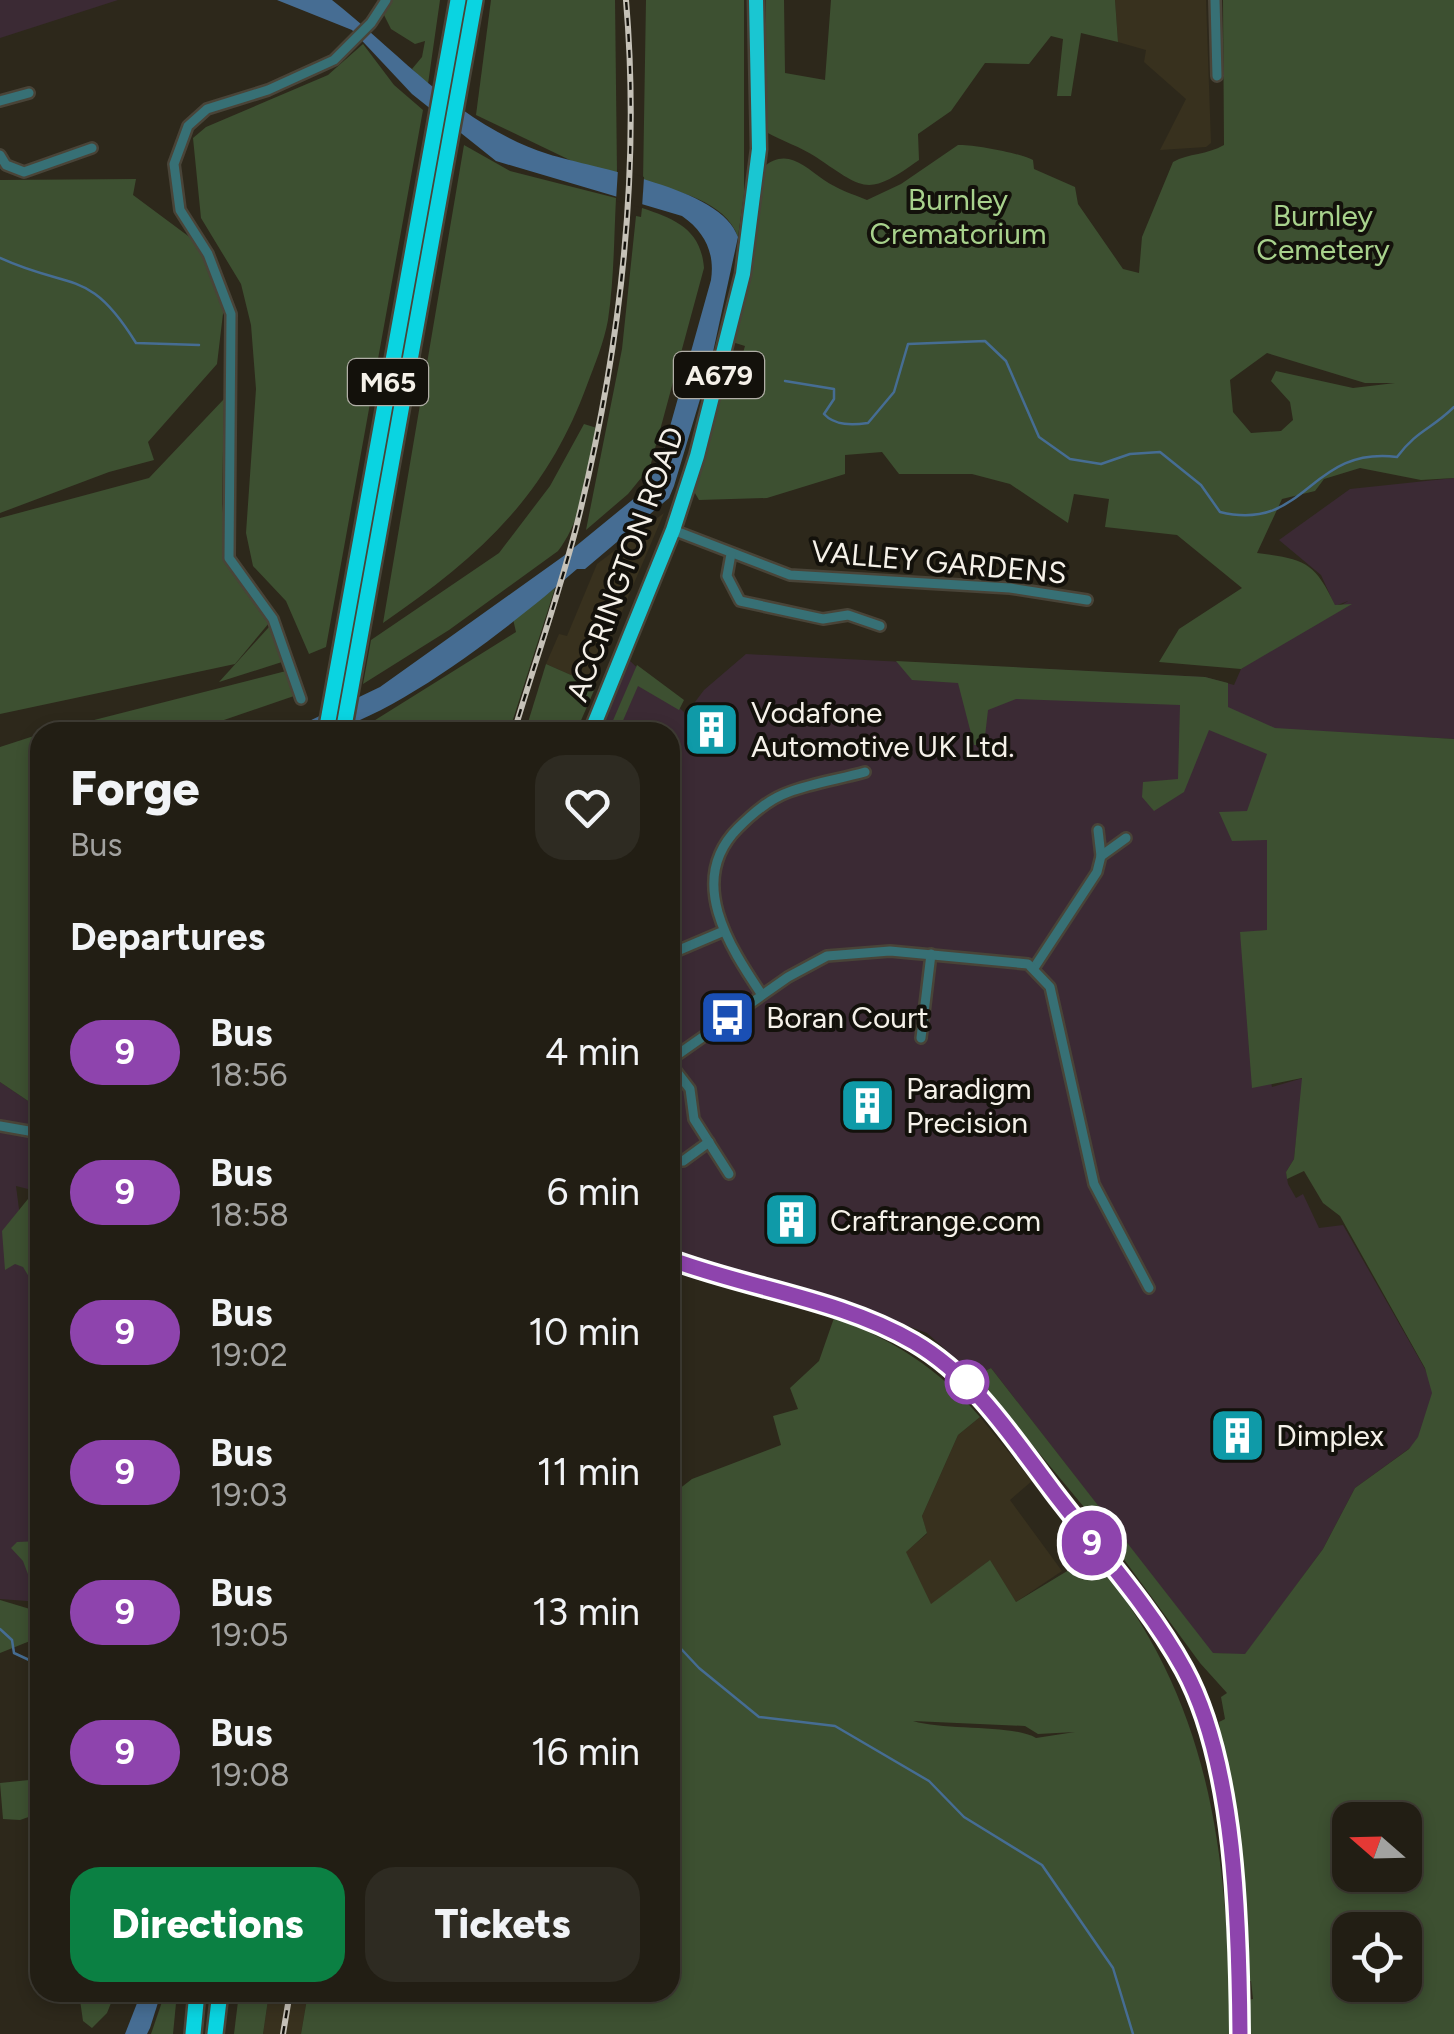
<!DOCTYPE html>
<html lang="en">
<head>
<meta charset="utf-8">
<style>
	body { margin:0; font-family:Figtree,sans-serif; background:#2e2b22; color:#f1f3f6; height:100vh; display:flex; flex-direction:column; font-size:38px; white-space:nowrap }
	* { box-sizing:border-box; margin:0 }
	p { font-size:32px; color:#a2a2a0 }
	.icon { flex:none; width:55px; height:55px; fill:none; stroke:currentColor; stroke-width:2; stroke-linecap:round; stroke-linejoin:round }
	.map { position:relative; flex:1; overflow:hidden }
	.sheet { position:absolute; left:30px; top:722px; width:650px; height:1280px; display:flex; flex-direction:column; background:#221e14; border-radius:30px; box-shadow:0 5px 15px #0003,0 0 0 2px #3f3c34 }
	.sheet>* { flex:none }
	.badge { padding:0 20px; border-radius:32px; font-size:35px; line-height:65px }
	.needle { width:65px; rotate:290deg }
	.fabs { position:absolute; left:1332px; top:1802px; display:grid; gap:20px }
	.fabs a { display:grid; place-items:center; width:90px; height:90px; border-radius:20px; background:#221e14; box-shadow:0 5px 15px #0003,0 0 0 2px #3f3c34; font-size:50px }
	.map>.badge { position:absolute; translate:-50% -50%; box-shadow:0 0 0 5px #fff }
	h2 { padding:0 40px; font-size:38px; line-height:90px }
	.round { display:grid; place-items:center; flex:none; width:105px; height:105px; border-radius:30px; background:#2e2b22 }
	.overview { display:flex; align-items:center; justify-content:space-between; height:170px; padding:0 40px }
	h1 { font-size:48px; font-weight:800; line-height:75px }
	.button { display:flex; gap:20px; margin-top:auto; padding:20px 40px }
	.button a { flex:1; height:115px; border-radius:30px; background:#0b8043; color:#fff; font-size:40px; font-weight:800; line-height:115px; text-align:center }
	.button a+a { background:#2e2b22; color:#f1f3f6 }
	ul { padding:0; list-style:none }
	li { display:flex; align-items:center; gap:30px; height:140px; padding:0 40px }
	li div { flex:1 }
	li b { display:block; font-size:38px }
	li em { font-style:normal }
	li .badge { min-width:110px; font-weight:700; text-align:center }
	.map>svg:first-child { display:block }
	.built { fill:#38311e }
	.industrial { fill:#3b2a34 }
	.green { fill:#3d5031; fill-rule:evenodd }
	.water { fill:#466d93 }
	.pier { fill:#2d281b }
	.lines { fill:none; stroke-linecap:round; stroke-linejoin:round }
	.stream { stroke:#466d93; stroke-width:2.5 }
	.minor-casing { stroke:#494438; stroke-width:14 }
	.primary-casing { stroke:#494438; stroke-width:18 }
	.trunk-casing { stroke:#494438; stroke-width:19 }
	.motorway-casing { stroke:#494438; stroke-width:20 }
	.minor { stroke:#377075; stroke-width:9 }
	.primary { stroke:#29b8c2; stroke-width:12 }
	.trunk { stroke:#1ac6d2; stroke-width:14 }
	.motorway { stroke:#0ad4e1; stroke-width:15 }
	.rail-casing { stroke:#c5c1b7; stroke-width:6 }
	.rail { stroke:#13110b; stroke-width:2.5; stroke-dasharray:8; stroke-linecap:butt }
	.line-casing { stroke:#fff; stroke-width:22 }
	.line { stroke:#8e44ad; stroke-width:15 }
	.stop-dot { fill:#fff; stroke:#8e44ad; stroke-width:5 }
	.labels { text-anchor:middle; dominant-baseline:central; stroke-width:8; stroke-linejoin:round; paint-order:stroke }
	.shield { fill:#13110b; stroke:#b1aea6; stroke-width:2.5 }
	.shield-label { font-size:28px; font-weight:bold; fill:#f5f1e9 }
	.park-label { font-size:30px; fill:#a8d28c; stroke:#13110b }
	.street-label { font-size:30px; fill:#f5f1e9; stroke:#13110b }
	.poi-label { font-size:30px; fill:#f5f1e9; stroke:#13110b; text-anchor:start }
</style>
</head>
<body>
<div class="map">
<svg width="1454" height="2034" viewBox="0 0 1454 2034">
	<rect width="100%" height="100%" fill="#2d281b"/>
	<g class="built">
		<polygon points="1115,0 1206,0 1211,143 1206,147 1160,150 1186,99 1144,62 1146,50 1118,42"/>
		<polygon points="664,513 591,684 546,664 559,634 567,636 597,564"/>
		<polygon points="980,1417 1032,1481 1010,1500 1062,1571 1016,1602 989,1561 931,1605 905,1552 927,1534 922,1516 958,1435"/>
		<polygon points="269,1993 308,1993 301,2034 263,2034"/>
	</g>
	<g class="industrial">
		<polygon points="0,0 118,0 0,38"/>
		<polygon points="1454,478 1454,739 1295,730 1267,839 1267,930 1240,933 1272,1087 1303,1078 1294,1159 1286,1172 1288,1184 1296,1198 1303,1194 1319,1228 1343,1225 1425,1369 1447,1421 1355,1488 1323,1549 1245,1655 1212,1653 991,1368 975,1376 927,1333 842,1302 670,1250 670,732 600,732 629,660 686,714 704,690 746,654 1205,677 1234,685 1241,669 1348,601 1335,606 1321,575 1279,540 1350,489"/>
		<polygon points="0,1082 40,1109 40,1192 16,1186 26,1263 40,1296 40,1602 0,1599"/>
	</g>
	<g class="green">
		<polygon points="390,0 440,0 428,84 412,69 422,57 425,41 415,44 391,29 383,13"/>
		<polygon points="491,0 615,0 617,174 576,163 476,115"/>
		<path d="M646,0H744V194L738,237C726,201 675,190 643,182Z"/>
		<path d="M766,0H784L785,73L825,80L831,0H1115L1118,42L1081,33L1071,96H1057L1063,39L1051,36L1029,64L985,63L951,111L918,134L919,160C867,197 865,190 816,157C801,147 782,141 766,132Z"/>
		<path d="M1223,0H1454V478L1421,480L1360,468L1324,479L1315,491L1282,499L1257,553C1304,559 1314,561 1335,605L1352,604L1241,669L1159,662L1179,629L1242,588L1177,535L1105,527L1109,499L1074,494L1068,523L1010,484L972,474H899L882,452L845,455V474L767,498L699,500L692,488L719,394L730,396L745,346L732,342L752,267L762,168C786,147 803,165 824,180C837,189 852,194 867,200L901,184L958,145C972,144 1020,153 1033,160L1034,169L1075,187L1078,204L1123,269L1139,273L1142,237L1173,162C1189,153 1207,155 1224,145ZM1267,353L1365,383H1395L1353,388L1276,371L1271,381L1290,402L1293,420L1281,431L1251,433L1233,412L1230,380Z"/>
		<polygon points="363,44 394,85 423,110 326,647 309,654 286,601 253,566 246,533 256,389 251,325 241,284 201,218 193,138 206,127 328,75"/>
		<path d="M464,145L510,171L616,198C614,238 614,280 608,320C604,342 595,364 587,385C546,497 479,557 383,623Z"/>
		<polygon points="136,179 133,195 203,247 225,297 217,364 148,442 154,460 109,472 0,513 0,180"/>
		<path d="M642,208C675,219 701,229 704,268L650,467L628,494L586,530L622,349L636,216L641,217Z"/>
		<polygon points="224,399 222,504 229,568 269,623 235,664 0,714 0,518 149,478"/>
		<path d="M584,424L597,428C588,469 584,517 558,551L449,630L363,684L371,640L499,553L550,486Z"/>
		<polygon points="555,588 509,732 363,732 364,727 516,632 513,619"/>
		<polygon points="269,627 282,662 219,682"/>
		<path d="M896,661L1205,677L1228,683V707L1275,728L1454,739V2034H1250L1247,2000L1253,1999L1251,1981H1246L1240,1866L1219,1722L1225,1719L1221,1697L1227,1693L1200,1663L1098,1524L975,1376L991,1368L1213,1653L1245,1654L1323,1549L1355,1488L1409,1449L1418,1437L1432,1393L1425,1368L1340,1216L1323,1203L1304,1171L1287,1179L1286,1172L1294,1159L1302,1078L1252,1088L1240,932L1267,930V840L1232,841L1219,812L1247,811L1267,754L1209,730L1184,792L1154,811L1142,797L1143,782L1178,779L1180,705L1016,699L988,710L984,745H974L958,683L912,680ZM1350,1820H1405V1875H1350ZM1350,1930H1405V1985H1350Z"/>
		<polygon points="546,664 596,686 576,732 525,732"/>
		<polygon points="637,665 684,700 679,710 638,686 618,732 608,732"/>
		<polygon points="286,671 294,696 189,732 47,732"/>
		<polygon points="40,734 40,1109 0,1082 0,747"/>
		<polygon points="32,1194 40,1225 40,1295 23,1267 15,1264 5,1270 2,1231"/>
		<path d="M834,1318C894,1340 938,1368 980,1417L958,1435L922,1516L927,1533L906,1552L931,1604L990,1560L1016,1602L1092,1556C1213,1700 1227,1854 1231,2034H301L308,1993L670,1992V1496L692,1479L781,1445L773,1416L798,1409L790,1388L819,1361ZM913,1721L1025,1726L1038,1734L1075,1732L1036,1738C1012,1724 947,1731 913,1721Z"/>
		<polygon points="40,1541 40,1585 31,1582 23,1561 11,1548 17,1542"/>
		<polygon points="0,1600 40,1612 40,1637 0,1653"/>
		<polygon points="40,1773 40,1813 20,1820 3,1819 0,1783 29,1780"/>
		<polygon points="79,1993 115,1993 107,2013 92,2028 83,2021"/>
		<polygon points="165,1993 177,1993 173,2034 151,2034"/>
		<polygon points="239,1993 269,1993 263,2034 234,2034"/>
	</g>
	<g class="water">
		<path d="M277,0H332C403,56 459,125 548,154C594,169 722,187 738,237L710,366L674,486L669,498L585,569H577C516,622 403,712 326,732C301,738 267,732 242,732L305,723L380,687L565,555L642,492L664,448L711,280C715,253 705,232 682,216L496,161L412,94L352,30Z"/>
		<polygon points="141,1993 161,1993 150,2028 147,2034 125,2034"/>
	</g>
	<polygon class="pier" points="618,169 644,177 642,208 616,201"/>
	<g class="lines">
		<g class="stream">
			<path d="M0,258C72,291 89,267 136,343L199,345"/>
			<path d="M785,381L834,389V399L824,414C835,426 853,425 868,423L894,392L908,344L985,341L1006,361L1039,437L1070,459L1101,464L1130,454L1160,452L1201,485L1220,512C1307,533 1308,446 1397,457C1417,430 1432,429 1454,407"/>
			<polyline points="0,1629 12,1640 14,1653 40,1665"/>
			<polyline points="670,1637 699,1668 759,1717 835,1726 929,1781 964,1817 1042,1865 1113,1968 1133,2034"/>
		</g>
		<defs>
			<g id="minor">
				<polyline points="1215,0 1217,76"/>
				<polyline points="0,101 29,93"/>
				<polyline points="0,155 6,165 24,172 92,148"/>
				<polyline points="673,530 790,575 1010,588 1087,600"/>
				<polyline points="731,554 727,576 740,601 823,619 848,615 880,626"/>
				<polyline points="301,699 273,619 229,558 231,314 208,254 180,210 174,164 188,126 207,109 268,90 334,60 371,23 386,0"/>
				<polyline points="1098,830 1101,856"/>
				<polyline points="670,954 724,931"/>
				<polyline points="1034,968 1097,872 1101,856 1126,838"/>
				<path d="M762,995C729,946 686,880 738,828C753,813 769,799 789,792C813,783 840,779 865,772"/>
				<polyline points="921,1038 931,954"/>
				<polyline points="670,1060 788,977 827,956 890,951 1028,964 1050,987 1094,1184 1149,1288"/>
				<polyline points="670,1063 690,1089 694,1119 729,1174"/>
				<polyline points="0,1126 40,1133"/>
				<polyline points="683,1161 709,1142"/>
			</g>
			<path id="primary" d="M670,1259C750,1288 841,1299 914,1342C974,1377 1012,1437 1053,1491C1097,1549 1149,1605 1184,1669C1238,1769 1238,1921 1240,2034"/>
			<polyline id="trunk" points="591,732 673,530 697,456 743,274 759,149 756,0"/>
			<g id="motorway">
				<polyline points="326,732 458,0"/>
				<polyline points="343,732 475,0"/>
				<polyline points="193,2034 197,1992"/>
				<polyline points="215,2034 220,1992"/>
			</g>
		</defs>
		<use href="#minor" class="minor-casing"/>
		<use href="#primary" class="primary-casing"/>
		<use href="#trunk" class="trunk-casing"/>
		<use href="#motorway" class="motorway-casing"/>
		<use href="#minor" class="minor"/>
		<use href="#primary" class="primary"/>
		<use href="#trunk" class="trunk"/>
		<use href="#motorway" class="motorway"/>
		<defs>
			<g id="rail">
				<path d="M514,732C534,665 558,597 576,528C619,357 641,177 626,0"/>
				<polyline points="283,2034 290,1992"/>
			</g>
		</defs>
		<use href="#rail" class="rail-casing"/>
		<use href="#rail" class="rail"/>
	</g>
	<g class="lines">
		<defs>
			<path id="line" d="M670,1259C750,1289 840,1299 914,1342C974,1377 1012,1437 1053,1491C1097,1549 1149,1605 1184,1669C1236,1764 1239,1925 1240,2034"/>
		</defs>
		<use href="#line" class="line-casing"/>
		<use href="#line" class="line"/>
	</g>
	<defs>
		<symbol id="building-square" viewBox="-11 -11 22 22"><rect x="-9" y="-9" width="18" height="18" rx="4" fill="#0f9aa8" stroke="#13110b"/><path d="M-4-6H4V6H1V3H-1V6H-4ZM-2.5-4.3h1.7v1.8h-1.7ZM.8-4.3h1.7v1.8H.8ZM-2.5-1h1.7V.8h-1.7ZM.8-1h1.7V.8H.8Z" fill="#fff"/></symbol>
		<symbol id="bus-square" viewBox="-11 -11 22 22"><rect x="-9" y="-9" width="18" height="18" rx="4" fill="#1a4fb4" stroke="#13110b"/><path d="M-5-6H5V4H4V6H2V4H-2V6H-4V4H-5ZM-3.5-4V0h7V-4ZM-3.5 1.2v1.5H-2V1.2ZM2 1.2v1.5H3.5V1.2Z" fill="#fff"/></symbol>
	</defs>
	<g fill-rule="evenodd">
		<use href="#building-square" x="680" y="698" width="63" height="63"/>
		<use href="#bus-square" x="696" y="986" width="63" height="63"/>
		<use href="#building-square" x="836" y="1074" width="63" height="63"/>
		<use href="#building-square" x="760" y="1188" width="63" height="63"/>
		<use href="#building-square" x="1206" y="1404" width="63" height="63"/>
	</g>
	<circle class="stop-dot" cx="967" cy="1382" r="20"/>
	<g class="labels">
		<g class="shield">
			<rect x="674" y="352" width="90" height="46" rx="8"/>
			<rect x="348" y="359" width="80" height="46" rx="8"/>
		</g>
		<g class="shield-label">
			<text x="719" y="375">A679</text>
			<text x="388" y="382">M65</text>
		</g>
		<g class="park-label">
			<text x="958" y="199">Burnley<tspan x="958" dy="34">Crematorium</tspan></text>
			<text x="1323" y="215">Burnley<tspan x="1323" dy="34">Cemetery</tspan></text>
		</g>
		<g class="street-label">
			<text transform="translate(939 562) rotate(5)">VALLEY GARDENS</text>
			<text transform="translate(625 564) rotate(-70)">ACCRINGTON ROAD</text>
		</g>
		<g class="poi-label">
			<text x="751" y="712">Vodafone<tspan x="751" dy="34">Automotive UK Ltd.</tspan></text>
			<text x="766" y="1017">Boran Court</text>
			<text x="906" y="1088">Paradigm<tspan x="906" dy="34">Precision</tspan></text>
			<text x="830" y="1220">Craftrange.com</text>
			<text x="1276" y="1435">Dimplex</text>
		</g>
	</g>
</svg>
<div class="fabs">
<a><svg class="needle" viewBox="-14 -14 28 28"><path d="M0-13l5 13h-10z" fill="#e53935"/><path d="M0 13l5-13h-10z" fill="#a2a2a0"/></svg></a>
<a><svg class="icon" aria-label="locate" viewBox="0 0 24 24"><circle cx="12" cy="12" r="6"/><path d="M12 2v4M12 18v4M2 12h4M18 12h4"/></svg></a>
</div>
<b class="badge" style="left:1092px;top:1543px;background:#8e44ad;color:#fff">9</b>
<section class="sheet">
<div class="overview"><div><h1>Forge</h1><p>Bus</p></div><a class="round"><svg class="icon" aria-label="heart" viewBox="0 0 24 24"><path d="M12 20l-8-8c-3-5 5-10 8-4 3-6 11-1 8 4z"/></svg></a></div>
<h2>Departures</h2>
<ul>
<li><span class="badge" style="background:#8e44ad;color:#fff">9</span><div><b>Bus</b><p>18:56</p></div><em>4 min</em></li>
<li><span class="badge" style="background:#8e44ad;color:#fff">9</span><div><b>Bus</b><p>18:58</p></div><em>6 min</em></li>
<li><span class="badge" style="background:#8e44ad;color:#fff">9</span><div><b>Bus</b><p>19:02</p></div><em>10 min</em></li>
<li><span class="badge" style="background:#8e44ad;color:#fff">9</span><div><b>Bus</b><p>19:03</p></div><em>11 min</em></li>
<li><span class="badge" style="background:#8e44ad;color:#fff">9</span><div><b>Bus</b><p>19:05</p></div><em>13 min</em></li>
<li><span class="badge" style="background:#8e44ad;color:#fff">9</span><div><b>Bus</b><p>19:08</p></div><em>16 min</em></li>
</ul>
<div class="button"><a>Directions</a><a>Tickets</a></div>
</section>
</div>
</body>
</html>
